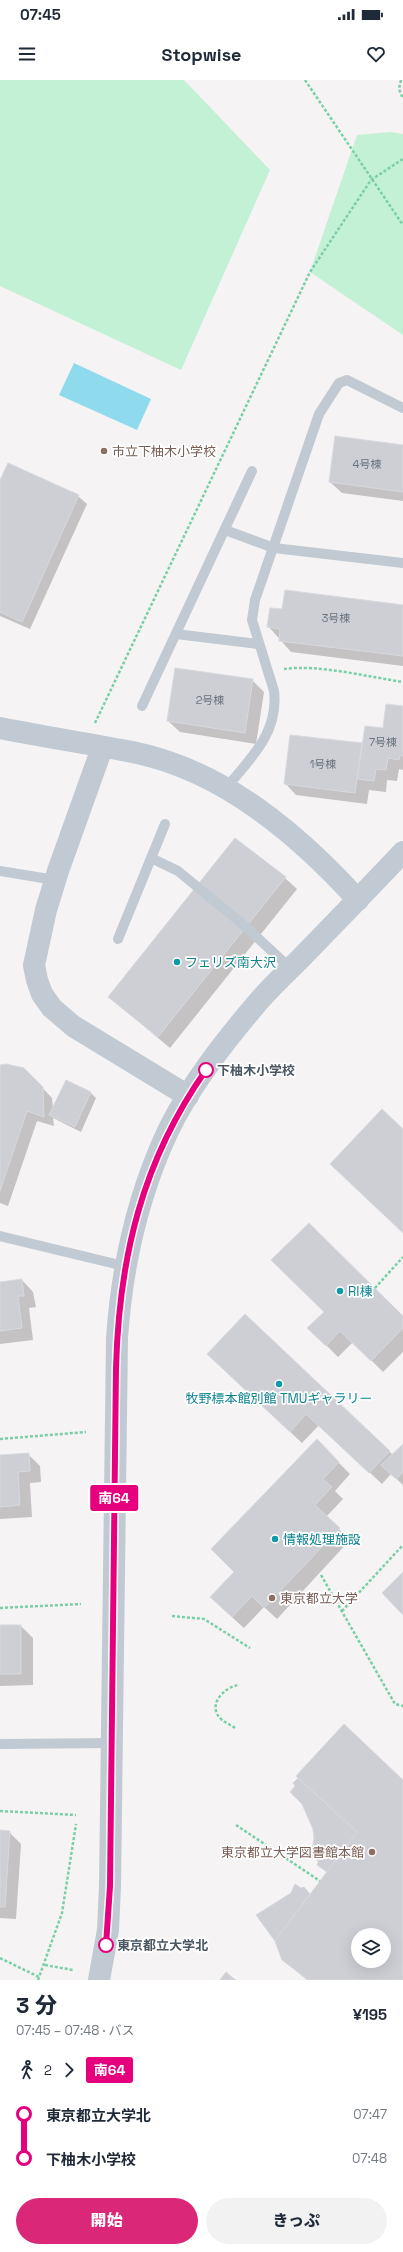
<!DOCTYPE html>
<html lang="ja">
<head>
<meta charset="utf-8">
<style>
	body { margin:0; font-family:"Space Grotesk","Noto Sans JP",sans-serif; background:#f2f2f3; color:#1f2937; height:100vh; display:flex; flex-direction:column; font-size:15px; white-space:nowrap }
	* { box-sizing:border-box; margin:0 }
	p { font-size:13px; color:#747a83 }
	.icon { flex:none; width:22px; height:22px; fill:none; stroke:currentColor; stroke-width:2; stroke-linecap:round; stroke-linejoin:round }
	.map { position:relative; height:1900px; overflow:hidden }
	.sheet { display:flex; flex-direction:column; background:#fff; flex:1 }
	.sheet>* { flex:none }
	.badge { padding:0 8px; border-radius:3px; font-size:14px; line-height:26px }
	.controls { position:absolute; left:351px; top:1848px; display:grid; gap:8px }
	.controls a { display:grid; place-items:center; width:40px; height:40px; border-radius:50%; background:#fff; box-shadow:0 4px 16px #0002; font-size:20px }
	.map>.badge { position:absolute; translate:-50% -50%; box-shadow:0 0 0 2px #fff }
	.legs { display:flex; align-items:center; gap:6px; height:44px; padding:0 16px; font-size:13px }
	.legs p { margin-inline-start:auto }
	.headline { display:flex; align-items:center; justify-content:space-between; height:68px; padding:0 16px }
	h1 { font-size:22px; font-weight:800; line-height:30px }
	.action { display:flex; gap:8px; margin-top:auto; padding:8px 16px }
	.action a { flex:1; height:46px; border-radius:24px; background:#db2777; color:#fff; font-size:16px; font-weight:800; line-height:46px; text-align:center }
	.action a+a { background:#f2f2f3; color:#1f2937 }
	ul { padding:0 16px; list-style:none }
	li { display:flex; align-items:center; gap:14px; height:44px; font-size:15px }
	li i { display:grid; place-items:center; width:6px; height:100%; margin:0 5px; background:currentColor }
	li i::after { content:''; width:10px; height:10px; margin:-5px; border:3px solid; border-radius:50%; background:#fff }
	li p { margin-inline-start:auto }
	li:first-child i { background:linear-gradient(#0000 50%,currentColor 0) }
	li:last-child i { background:linear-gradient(currentColor 50%,#0000 0) }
	.status { display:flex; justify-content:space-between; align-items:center; height:28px; padding:0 20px; background:#fff; direction:ltr }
	.status svg { height:11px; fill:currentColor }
	header { display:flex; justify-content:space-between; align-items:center; height:52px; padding:0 16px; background:#fff; font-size:18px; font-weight:800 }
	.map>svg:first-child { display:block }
	.green { fill:#c3f1d5 }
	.water { fill:#90daee }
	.shadow { fill:#0003; fill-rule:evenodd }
	.building { fill:#cdcfd5; stroke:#d7d9de; fill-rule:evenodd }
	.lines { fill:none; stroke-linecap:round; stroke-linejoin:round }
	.path { stroke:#7ad0a6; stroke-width:2.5; stroke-dasharray:3 2; stroke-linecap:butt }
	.service { stroke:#c1cad2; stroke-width:10 }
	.tertiary { stroke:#c1cad2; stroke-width:22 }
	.line-1-casing { stroke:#fff; stroke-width:9 }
	.line-1 { stroke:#e6007e; stroke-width:6 }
	.education-dot { fill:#8d6e63; stroke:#fff; stroke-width:1.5 }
	.culture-dot { fill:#0f9aa8; stroke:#fff; stroke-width:1.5 }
	.stop-1-dot { fill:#fff; stroke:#e6007e; stroke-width:2 }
	.labels { text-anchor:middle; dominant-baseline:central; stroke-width:3.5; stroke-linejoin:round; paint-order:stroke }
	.number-label { font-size:11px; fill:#6b747e }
	.education-label { font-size:13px; fill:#785e54; stroke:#fff; text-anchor:start }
	.culture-label { font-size:13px; fill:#0d838f; stroke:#fff; text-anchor:start }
	.stop-label { font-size:13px; font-weight:bold; fill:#4a5661; stroke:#fff; text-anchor:start }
</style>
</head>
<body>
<div class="status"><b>07:45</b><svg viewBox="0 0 49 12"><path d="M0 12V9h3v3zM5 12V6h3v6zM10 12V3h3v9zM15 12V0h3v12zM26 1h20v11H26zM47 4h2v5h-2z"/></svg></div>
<header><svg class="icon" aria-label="menu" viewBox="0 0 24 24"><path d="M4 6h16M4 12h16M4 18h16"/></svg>Stopwise<svg class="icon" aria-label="heart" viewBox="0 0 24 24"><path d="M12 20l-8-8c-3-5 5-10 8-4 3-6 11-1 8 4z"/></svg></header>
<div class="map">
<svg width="403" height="1900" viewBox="0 0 403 1900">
	<rect width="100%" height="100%" fill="#f5f3f3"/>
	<g class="green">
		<polygon points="0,0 184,0 270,90 181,290 0,206"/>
		<polygon points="391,52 403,54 403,255 310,192 357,55"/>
	</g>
	<polygon class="water" points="74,283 151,319 137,350 59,315"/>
	<g class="shadow">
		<polygon points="403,366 403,421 342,413 330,402"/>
		<polygon points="0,403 78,416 87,424 30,549 0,536"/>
		<polygon points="403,526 403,586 291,572 268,546 283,530"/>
		<polygon points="252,600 264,612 256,664 180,652 168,641"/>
		<polygon points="403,627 403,690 399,689 397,701 387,700 386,712 369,710 367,724 296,715 285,703 291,656 363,665 384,649"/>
		<polygon points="285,798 297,809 170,968 109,917"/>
		<polygon points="0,986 34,999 52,1018 53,1029 90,1012 96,1018 81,1052 53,1038 54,1046 37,1041 8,1126 0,1123"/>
		<polygon points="22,1200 33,1212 36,1227 29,1228 33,1260 0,1264 0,1203"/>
		<polygon points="325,1232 403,1237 403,1272 383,1292 353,1262 338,1277 309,1248"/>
		<polygon points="245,1236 393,1375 403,1365 403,1405 391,1394 382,1404 319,1345 302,1363 220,1286"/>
		<polygon points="317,1361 350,1394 335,1411 343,1419 326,1437 350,1460 277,1539 264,1527 244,1548 223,1529 235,1492"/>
		<polygon points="28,1374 40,1386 41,1402 30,1403 32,1437 0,1439 0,1376"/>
		<polygon points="0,1546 21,1546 33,1558 33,1605 0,1606"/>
		<path d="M299,1698L403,1701V1900H307L283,1879L275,1860L301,1810L304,1808L311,1815L327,1793L312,1774L315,1760L314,1749L294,1703ZM358,1855H384V1881H358Z"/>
		<polygon points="0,1751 9,1752 21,1764 16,1839 0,1838"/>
	</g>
	<g class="building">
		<polygon points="335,356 403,365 403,412 329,402"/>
		<polygon points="8,383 79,415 22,542 0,532 0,400"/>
		<polygon points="285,510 403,525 403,576 279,561 280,549 267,547 270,528 282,529"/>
		<polygon points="175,588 253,599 245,653 167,641"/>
		<polygon points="386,624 403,626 403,676 400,675 399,680 388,678 386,690 376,689 374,701 357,699 365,646 383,648"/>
		<polygon points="290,655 362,663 355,713 284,704"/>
		<polygon points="235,758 286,797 158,957 108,917"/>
		<polygon points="6,984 24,988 43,1007 44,1037 27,1031 0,1111 0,985"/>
		<polygon points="66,1000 91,1012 75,1047 49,1035"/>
		<polygon points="382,1029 403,1049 403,1153 330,1084"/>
		<polygon points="309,1143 403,1236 403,1248 371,1281 340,1251 326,1266 307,1248 324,1232 271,1180"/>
		<polygon points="22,1199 24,1216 18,1216 22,1248 0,1251 0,1202"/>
		<polygon points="245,1234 390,1371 369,1393 306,1334 290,1352 207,1274"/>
		<polygon points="317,1359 339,1382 323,1399 332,1407 315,1425 340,1448 264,1528 252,1516 232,1537 210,1517 234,1492 211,1469"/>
		<polygon points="403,1364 403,1392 396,1399 381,1385"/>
		<polygon points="29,1373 30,1391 18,1392 20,1425 0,1427 0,1375"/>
		<polygon points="403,1492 403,1535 382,1513"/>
		<rect x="0" y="1545" width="21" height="49"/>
		<path d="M344,1644L403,1700V1900H308L282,1880L275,1861L357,1752L296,1696ZM358,1855H384V1881H358Z"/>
		<polygon points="298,1698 357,1752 327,1792 317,1785 319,1780 311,1775 314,1759 313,1749 302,1724 290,1712 295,1706 293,1703"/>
		<polygon points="0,1750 10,1751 5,1827 0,1827"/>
		<polygon points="295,1804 301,1808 304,1807 310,1814 275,1861 256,1835 291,1813"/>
		<polygon points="226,1892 233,1898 236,1900 220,1900"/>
	</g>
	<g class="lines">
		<g class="path">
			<polyline points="305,0 403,145"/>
			<polyline points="401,0 399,9 403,19"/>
			<path d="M284,589C317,584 369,597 403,602"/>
			<polyline points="95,643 310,192 371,100 403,79"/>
			<polyline points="375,1208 403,1177"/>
			<polyline points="0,1359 86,1352"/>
			<polyline points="321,1495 395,1624 403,1626"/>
			<polyline points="0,1528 81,1524"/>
			<polyline points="342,1531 403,1465"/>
			<polyline points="172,1536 204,1539 250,1568"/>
			<path d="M235,1648C231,1645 226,1643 222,1640C206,1626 223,1608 238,1605"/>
			<polyline points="0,1731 76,1735"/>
			<polyline points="236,1745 320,1801"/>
			<polyline points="0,1878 39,1897"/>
			<polyline points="45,1885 73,1890"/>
			<polyline points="38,1900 62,1833 76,1744"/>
		</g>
		<g class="service">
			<polyline points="225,450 274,468 403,483"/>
			<polyline points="176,554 258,564"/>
			<polyline points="142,626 252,391"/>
			<path d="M226,708C250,679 279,653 274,611L252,540L255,520L319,334L339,303L347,300L403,328"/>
			<polyline points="151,778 178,791 246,847 291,889"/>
			<polyline points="0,791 55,800"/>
			<polyline points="118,859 165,744"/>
			<polyline points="0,1156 124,1186"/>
			<polyline points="0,1664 112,1663"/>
		</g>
		<g class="tertiary">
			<path d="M0,648C45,657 92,664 137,673C225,692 299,755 358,820"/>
			<polyline points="102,668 58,791 46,830 34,885 37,900 42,914 52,928 73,946 188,1016"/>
			<path d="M99,1900L108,1850L110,1806L117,1258C122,1186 137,1117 168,1051C190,1005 225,961 258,922C271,907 286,893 300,879C335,843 369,808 403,772"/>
		</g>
	</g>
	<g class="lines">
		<defs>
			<path id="line-1" d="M106,1865L110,1806L116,1288C119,1178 142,1081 206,990"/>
		</defs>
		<use href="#line-1" class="line-1-casing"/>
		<use href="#line-1" class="line-1"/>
	</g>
	<g class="education-dot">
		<circle cx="104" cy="371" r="4"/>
		<circle cx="272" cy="1518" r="4"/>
		<circle cx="372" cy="1772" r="4"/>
	</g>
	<g class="culture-dot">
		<circle cx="177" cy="882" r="4"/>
		<circle cx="340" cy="1211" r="4"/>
		<circle cx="279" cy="1304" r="4"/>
		<circle cx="275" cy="1459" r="4"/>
	</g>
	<g class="stop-1-dot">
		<circle cx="206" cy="990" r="7"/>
		<circle cx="106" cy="1865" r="7"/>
	</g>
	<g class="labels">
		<g class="number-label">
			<text x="367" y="384">4号棟</text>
			<text x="336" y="538">3号棟</text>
			<text x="210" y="620">2号棟</text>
			<text x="383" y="662">7号棟</text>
			<text x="323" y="684">1号棟</text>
		</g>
		<g class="education-label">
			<text x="112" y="371">市立下柚木小学校</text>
			<text x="280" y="1518">東京都立大学</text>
			<text x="364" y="1772" text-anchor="end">東京都立大学図書館本館</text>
		</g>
		<g class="culture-label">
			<text x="185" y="882">フェリズ南大沢</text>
			<text x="348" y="1211">RI棟</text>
			<text x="279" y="1318" text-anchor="middle">牧野標本館別館 TMUギャラリー</text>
			<text x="283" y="1459">情報処理施設</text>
		</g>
		<g class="stop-label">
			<text x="217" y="990">下柚木小学校</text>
			<text x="117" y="1865">東京都立大学北</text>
		</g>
	</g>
</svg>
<div class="controls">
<a><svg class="icon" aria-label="layers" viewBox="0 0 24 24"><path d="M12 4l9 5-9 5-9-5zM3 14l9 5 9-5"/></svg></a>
</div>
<b class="badge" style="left:114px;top:1418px;background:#e6007e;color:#fff">南64</b>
</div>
<section class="sheet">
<div class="headline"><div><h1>3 分</h1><p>07:45 – 07:48 · バス</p></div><b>¥195</b></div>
<div class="legs"><svg class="icon" aria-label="walk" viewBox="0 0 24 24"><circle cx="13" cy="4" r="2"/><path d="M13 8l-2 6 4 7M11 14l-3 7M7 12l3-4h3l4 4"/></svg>2<svg class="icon" aria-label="forward" viewBox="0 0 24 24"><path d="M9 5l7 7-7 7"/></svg><b class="badge" style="background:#e6007e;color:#fff">南64</b></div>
<ul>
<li><i style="color:#e6007e"></i><b>東京都立大学北</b><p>07:47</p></li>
<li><i style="color:#e6007e"></i><b>下柚木小学校</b><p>07:48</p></li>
</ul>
<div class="action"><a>開始</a><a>きっぷ</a></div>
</section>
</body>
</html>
